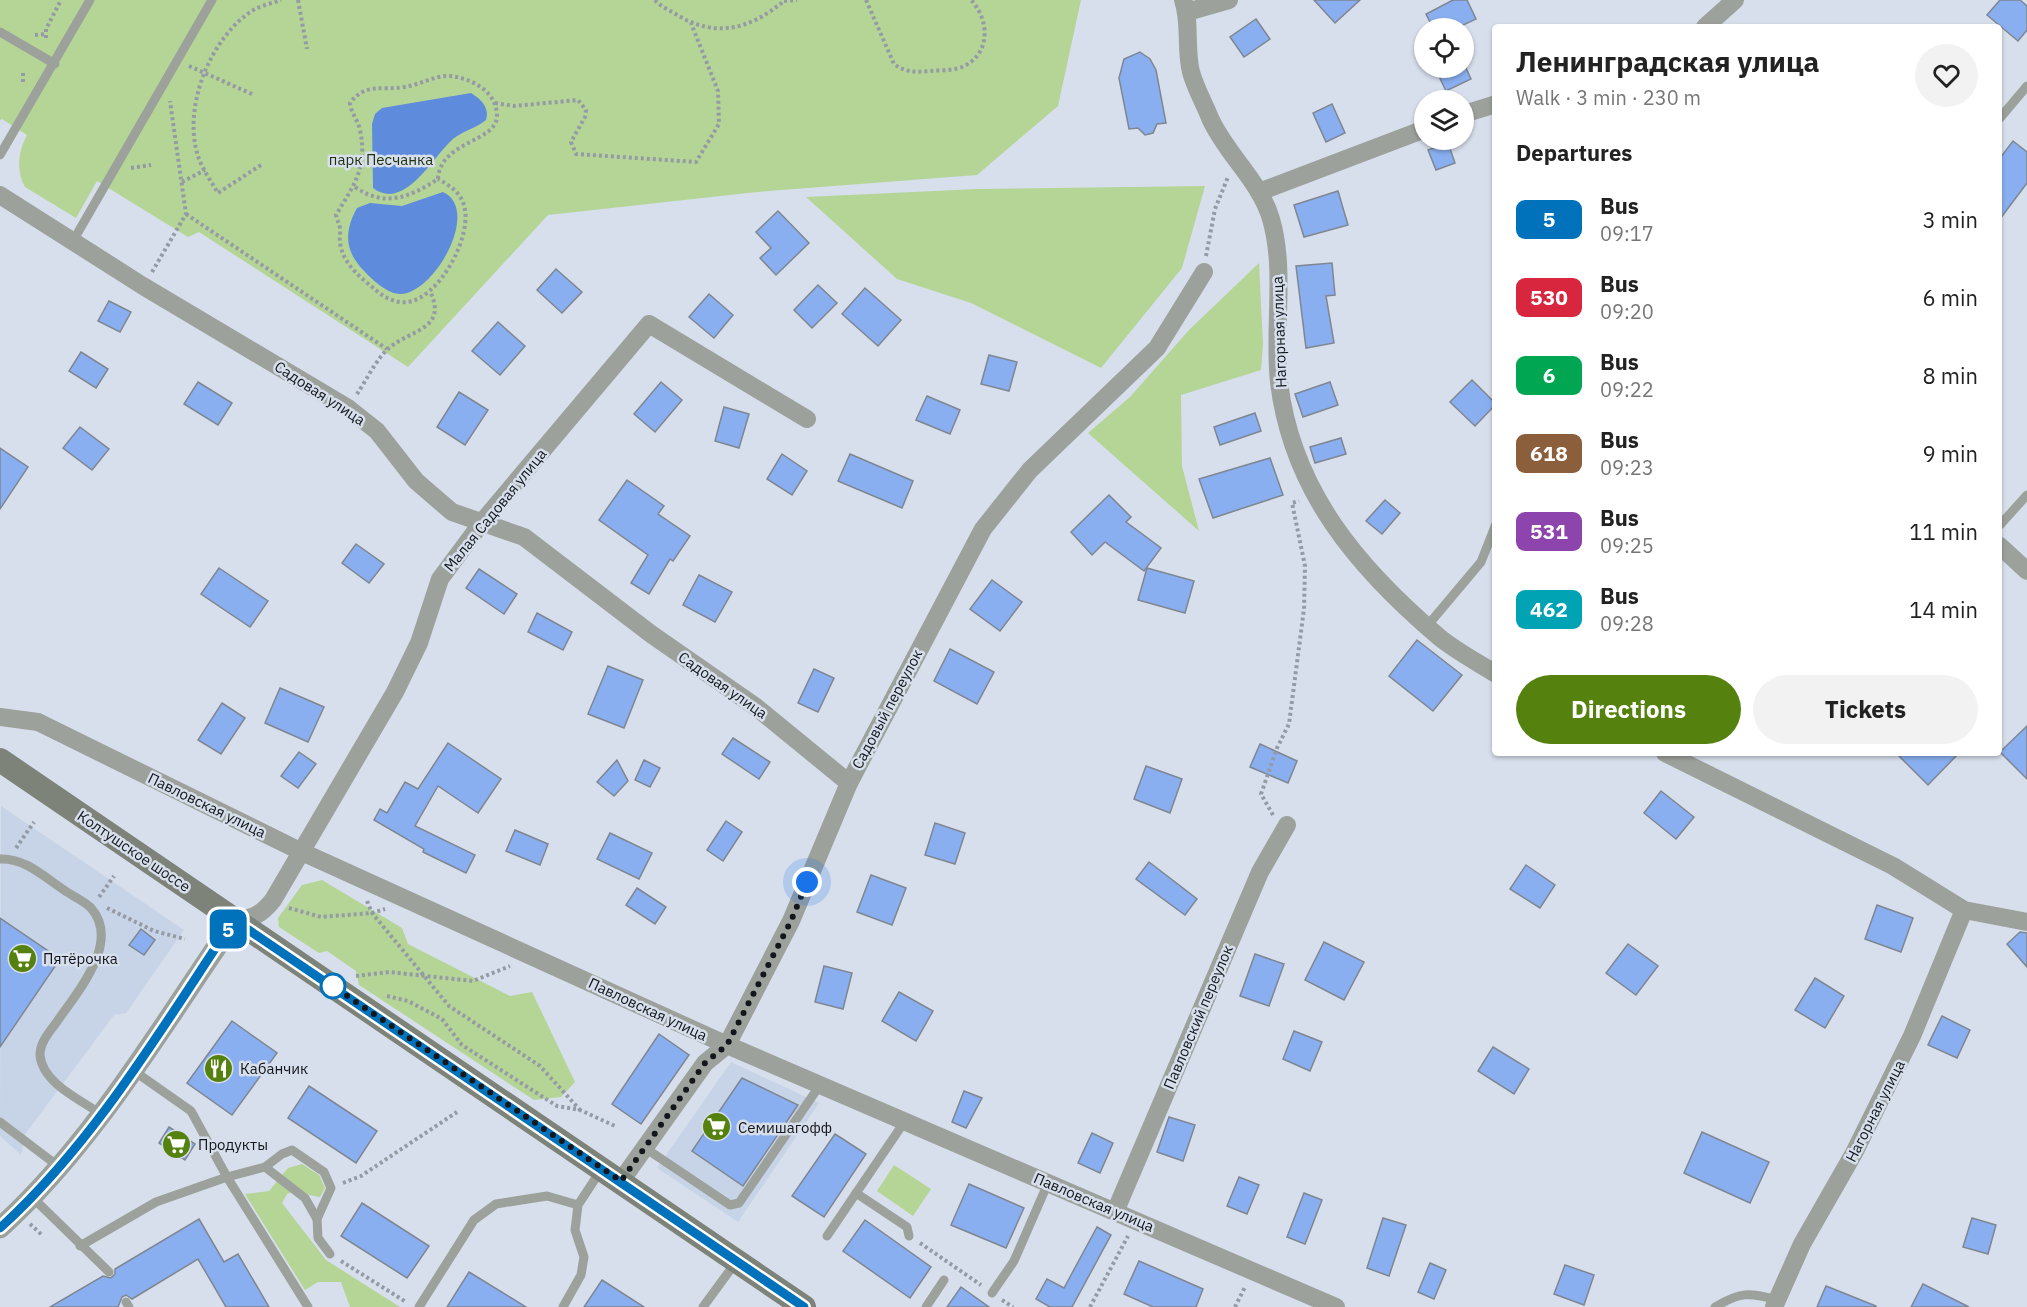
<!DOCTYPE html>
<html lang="en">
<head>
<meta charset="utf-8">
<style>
	body { margin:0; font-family:"IBM Plex Sans",sans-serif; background:#f2f2f2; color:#222; height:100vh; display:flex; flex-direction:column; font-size:22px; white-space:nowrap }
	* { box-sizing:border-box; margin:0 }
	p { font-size:20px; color:#767676 }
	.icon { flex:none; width:33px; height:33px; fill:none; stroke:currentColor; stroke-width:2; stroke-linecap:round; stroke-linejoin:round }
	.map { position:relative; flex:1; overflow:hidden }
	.details { position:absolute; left:1492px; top:24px; width:510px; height:732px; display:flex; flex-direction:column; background:#fff; border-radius:6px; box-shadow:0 2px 4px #0004 }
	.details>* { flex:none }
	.badge { padding:0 12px; border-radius:9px; font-size:21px; line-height:39px }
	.tools { position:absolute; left:1414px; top:18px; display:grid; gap:12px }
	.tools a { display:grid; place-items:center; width:60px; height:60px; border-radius:50%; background:#fff; box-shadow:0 2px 4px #0004; font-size:30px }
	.you { position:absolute; width:30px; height:30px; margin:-15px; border:4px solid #fff; border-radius:50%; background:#1a73e8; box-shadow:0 0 0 9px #1a73e833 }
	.map>.badge { position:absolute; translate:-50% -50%; box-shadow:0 0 0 3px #fff }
	h2 { padding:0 24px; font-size:22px; line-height:54px }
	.round { display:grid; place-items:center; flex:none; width:63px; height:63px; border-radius:32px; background:#f2f2f2 }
	.head { display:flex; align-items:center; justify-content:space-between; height:102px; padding:0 24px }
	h1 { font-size:28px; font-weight:700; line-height:45px }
	.primary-button { display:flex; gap:12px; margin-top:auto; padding:12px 24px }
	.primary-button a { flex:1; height:69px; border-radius:36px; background:#55820e; color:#fff; font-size:24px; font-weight:700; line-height:69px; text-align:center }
	.primary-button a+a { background:#f2f2f2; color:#222 }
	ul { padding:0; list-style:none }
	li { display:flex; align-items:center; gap:18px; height:78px; padding:0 24px }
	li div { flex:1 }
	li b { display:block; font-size:22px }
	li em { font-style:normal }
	li .badge { min-width:66px; font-weight:700; text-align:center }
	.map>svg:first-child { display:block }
	.built { fill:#c7d3e7 }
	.green { fill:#b4d595 }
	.water { fill:#5e8bdb }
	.building { fill:#89aff0; stroke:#7f8692; stroke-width:1.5 }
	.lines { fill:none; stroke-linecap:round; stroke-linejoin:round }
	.path { stroke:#959ba5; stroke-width:4; stroke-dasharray:3 3; stroke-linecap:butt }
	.service { stroke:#9da19b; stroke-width:9 }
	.minor { stroke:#9da19b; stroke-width:18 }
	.tertiary { stroke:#9da19b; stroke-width:21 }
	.secondary { stroke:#7e837a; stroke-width:24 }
	.line-casing { stroke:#fff; stroke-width:14 }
	.line { stroke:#0072bc; stroke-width:9 }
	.walk { stroke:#13161a; stroke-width:6; stroke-dasharray:0 10.8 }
	.stop-dot { fill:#fff; stroke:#0072bc; stroke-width:3 }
	.labels { text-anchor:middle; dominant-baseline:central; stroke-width:5; stroke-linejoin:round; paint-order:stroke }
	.park-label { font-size:15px; fill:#1f300a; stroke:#d7dfec }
	.street-label { font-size:15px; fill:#13161a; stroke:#d7dfec }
	.poi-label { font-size:15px; fill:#13161a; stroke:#d7dfec; text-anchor:start }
</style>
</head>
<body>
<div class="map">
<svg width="2027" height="1307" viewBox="0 0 2027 1307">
	<rect width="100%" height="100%" fill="#d7dfec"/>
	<g class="built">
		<polygon points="1,806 184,930 126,1013 114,1015 26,1133 21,1155 0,1136"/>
		<polygon points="731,1062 819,1103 738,1222 657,1168"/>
	</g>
	<g class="green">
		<path d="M0,0H1081L1058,106L977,175L757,192L548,215L408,367L199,232L188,237L97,181L76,218L25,187C16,172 18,151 27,135L2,119L0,120Z"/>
		<polygon points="1205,186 1182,268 1101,368 971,303 897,279 806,197 977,189"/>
		<polygon points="1259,263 1263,344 1261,370 1181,395 1182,466 1199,531 1088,433 1130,397 1189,330"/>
		<polygon points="322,880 402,928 408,944 510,996 532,992 575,1082 561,1097 534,1100 359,985 356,971 327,951 319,953 279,927 278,918 302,885"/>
		<polygon points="302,1164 319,1175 325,1188 320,1197 309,1195 300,1189 287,1194 282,1203 326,1260 400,1307 350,1307 341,1282 318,1282 305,1290 245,1194 269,1191 288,1168"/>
		<polygon points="894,1165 931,1189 913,1216 877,1191"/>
	</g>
	<g class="water">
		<path d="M471,93C481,99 490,108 486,120C476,128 463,131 453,139C433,156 405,212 373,188L372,124L375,114L382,108Z"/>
		<path d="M443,192C482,210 433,296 399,294C385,293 367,275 358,264C344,246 346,228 357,208L370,203L402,206Z"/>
	</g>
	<g class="building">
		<polygon points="1314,0 1360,0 1335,23"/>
		<polygon points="1453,0 1467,0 1476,19 1457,28 1433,28 1426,14"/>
		<polygon points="2000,0 2020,0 2027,6 2027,30 2018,41 1987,15"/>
		<polygon points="1256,19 1270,39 1244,57 1230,37"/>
		<polygon points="1140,52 1150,59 1156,70 1166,123 1157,124 1153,133 1145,135 1138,128 1129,129 1119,78 1124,59"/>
		<polygon points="1435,68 1466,68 1471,79 1446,91"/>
		<polygon points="1332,104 1345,133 1326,142 1313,113"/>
		<polygon points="2013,141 2027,152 2027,183 2000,219 2000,158"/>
		<polygon points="1448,143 1455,163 1436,170 1428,150"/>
		<polygon points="1338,191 1348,225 1304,237 1294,205"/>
		<polygon points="778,211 809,243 776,275 760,258 771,248 756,232"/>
		<polygon points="1332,263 1335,295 1326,296 1334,343 1306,348 1296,266"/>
		<polygon points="556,269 582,292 562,313 537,290"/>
		<polygon points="818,285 837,303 812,328 794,310"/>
		<polygon points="865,288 901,320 878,346 842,314"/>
		<polygon points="709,294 733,315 714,338 689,317"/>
		<polygon points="109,301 131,312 120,332 98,321"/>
		<polygon points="498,322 525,346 500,375 472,351"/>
		<polygon points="81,352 108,369 96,388 69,371"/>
		<polygon points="989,355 1017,362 1009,391 981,384"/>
		<polygon points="1472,380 1496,404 1475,426 1450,402"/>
		<polygon points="198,382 232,403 218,425 184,404"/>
		<polygon points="661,382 682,400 655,432 634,414"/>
		<polygon points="1330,382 1338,405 1303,417 1295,394"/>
		<polygon points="459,392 488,410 465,445 437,427"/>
		<polygon points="927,396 960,410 950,434 916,420"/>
		<polygon points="724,407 749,414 739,448 715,441"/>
		<polygon points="1255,413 1261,431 1220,445 1214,427"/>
		<polygon points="80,427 109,449 92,470 63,448"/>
		<polygon points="1341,438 1346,454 1315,463 1310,447"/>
		<polygon points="0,448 28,467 0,509"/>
		<polygon points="782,454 807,471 792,495 767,479"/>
		<polygon points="850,454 913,481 902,508 838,481"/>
		<polygon points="1270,458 1283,495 1213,518 1199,479"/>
		<polygon points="627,480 664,506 658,514 690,536 673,561 670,559 649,594 631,583 648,555 599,520"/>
		<polygon points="1109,495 1131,517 1126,522 1161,548 1144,571 1105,542 1092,555 1071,532"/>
		<polygon points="1385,500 1400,513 1382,534 1366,521"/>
		<polygon points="356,544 384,564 369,583 342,563"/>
		<polygon points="219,568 268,601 250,627 201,594"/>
		<polygon points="1147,568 1194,581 1185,613 1138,600"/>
		<polygon points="479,569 517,594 504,614 466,588"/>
		<polygon points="699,575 732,592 715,622 683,605"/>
		<polygon points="992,580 1022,602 1000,631 970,609"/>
		<polygon points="537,613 572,632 563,650 528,632"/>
		<polygon points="1417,640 1462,675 1433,711 1389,676"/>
		<polygon points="950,649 994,672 977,704 934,681"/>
		<polygon points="608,666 643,680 624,728 588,714"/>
		<polygon points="814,669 834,678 818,712 798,703"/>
		<polygon points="280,688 324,707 308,742 265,723"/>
		<polygon points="222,703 245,718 221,754 198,740"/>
		<polygon points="2027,726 2027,779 2000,752"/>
		<polygon points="733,738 770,762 759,779 722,754"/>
		<polygon points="448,743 501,779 478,813 438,786 415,826 475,855 466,873 423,852 424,849 374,820 380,809 387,813 405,782 418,789"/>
		<polygon points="1260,744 1297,761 1288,783 1250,767"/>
		<polygon points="299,752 316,764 298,788 281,776"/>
		<polygon points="1896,753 1959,753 1928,785"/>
		<polygon points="617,760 628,781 614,796 597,782"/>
		<polygon points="644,760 660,768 650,787 635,780"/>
		<polygon points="1146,766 1182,779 1170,813 1134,799"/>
		<polygon points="1661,791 1694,817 1676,839 1644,813"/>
		<polygon points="726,821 742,832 723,861 707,850"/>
		<polygon points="935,823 965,833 955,864 925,855"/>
		<polygon points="515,830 548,844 540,865 506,851"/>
		<polygon points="610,833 652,853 639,879 597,859"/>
		<polygon points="1149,862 1197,899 1185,915 1136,879"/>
		<polygon points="1526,865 1555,885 1540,908 1510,889"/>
		<polygon points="871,875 906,888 892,925 857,912"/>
		<polygon points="637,888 666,907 655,924 626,905"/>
		<polygon points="1877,905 1913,918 1901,952 1865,939"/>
		<polygon points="0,918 60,959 0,1047"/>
		<polygon points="141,929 155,940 144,955 129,945"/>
		<polygon points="2020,932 2027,933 2027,967 2007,944"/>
		<polygon points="1324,942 1364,962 1344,1000 1305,980"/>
		<polygon points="1628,944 1658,966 1636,995 1606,973"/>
		<polygon points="1255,954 1284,964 1269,1006 1240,996"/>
		<polygon points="824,966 852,973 843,1009 815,1002"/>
		<polygon points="1815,978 1844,996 1825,1028 1795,1010"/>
		<polygon points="899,992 933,1011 916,1041 882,1021"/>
		<polygon points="1942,1016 1970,1030 1957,1058 1928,1045"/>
		<polygon points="232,1021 277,1053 232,1115 187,1083"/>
		<polygon points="1294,1031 1322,1042 1310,1071 1283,1059"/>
		<polygon points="659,1034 689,1055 641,1124 612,1104"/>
		<polygon points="1493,1047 1529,1069 1514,1094 1478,1071"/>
		<polygon points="742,1078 798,1105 743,1186 692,1151"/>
		<polygon points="309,1086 377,1131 356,1163 288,1118"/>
		<polygon points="964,1091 982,1098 966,1128 952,1122"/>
		<polygon points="1169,1117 1195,1125 1183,1161 1157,1152"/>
		<polygon points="169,1127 195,1144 185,1160 159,1143"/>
		<polygon points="1702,1132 1769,1162 1750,1203 1684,1173"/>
		<polygon points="1092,1133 1113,1143 1100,1173 1078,1163"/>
		<polygon points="835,1134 866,1154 824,1217 792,1196"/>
		<polygon points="1239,1177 1259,1185 1247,1214 1227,1206"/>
		<polygon points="969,1184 1024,1208 1006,1248 951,1225"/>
		<polygon points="1304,1193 1322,1200 1305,1244 1287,1237"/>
		<polygon points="362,1203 429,1246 407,1278 341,1236"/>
		<polygon points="1383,1218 1406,1225 1389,1276 1367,1268"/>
		<polygon points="1972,1218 1996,1225 1988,1254 1963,1247"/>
		<polygon points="199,1219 224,1262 238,1254 269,1307 226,1307 198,1259 132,1299 126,1295 122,1297 118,1307 50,1307 103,1276 111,1278 115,1274 115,1269"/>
		<polygon points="865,1220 931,1267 910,1298 843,1251"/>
		<polygon points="1097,1227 1111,1235 1072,1307 1050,1307 1036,1299 1047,1279 1064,1288"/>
		<polygon points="1139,1261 1203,1289 1196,1307 1153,1307 1124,1294"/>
		<polygon points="1430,1263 1446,1270 1434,1299 1418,1292"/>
		<polygon points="1565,1265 1594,1275 1584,1305 1554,1294"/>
		<polygon points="469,1272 526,1307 447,1307"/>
		<polygon points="602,1280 644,1307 584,1307"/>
		<polygon points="1923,1284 1969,1307 1911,1307"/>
		<polygon points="1826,1286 1876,1306 1876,1307 1817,1307"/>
		<polygon points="961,1287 989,1307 947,1307"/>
	</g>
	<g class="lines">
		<g class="path">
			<polyline points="298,0 307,49"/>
			<path d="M655,0C660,6 667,9 674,13C714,39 750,30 785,0"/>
			<path d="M866,0L894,64C906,73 916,72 930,71C940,70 952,71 962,67C991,55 990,20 971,0"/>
			<polyline points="784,1 797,0"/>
			<polyline points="35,35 46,34"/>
			<polyline points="46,38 46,29 61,0"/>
			<polyline points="189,66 254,95"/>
			<polyline points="23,73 23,84"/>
			<polyline points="495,103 514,106 578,100 586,110 585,117 571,142 576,154 696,162 719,124 718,91 691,23"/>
			<path d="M261,165L218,193C211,181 202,169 198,156C182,107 211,35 255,9C263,5 273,3 281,0"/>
			<polyline points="131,168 151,165"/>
			<polyline points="182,182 205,170"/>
			<path d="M355,187C385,208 410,197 438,179C440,141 497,142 497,116C497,91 470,77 448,76C433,76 419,85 404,87C381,91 366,82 350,103C351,113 358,120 360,130C368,167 354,185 336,215C337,220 339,223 340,228C341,232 339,237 340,242C342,261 357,275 371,286C381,295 393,304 408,302C440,297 473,236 464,205C460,192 449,185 438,179"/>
			<polyline points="186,214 387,349"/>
			<polyline points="1206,256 1215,209 1228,177"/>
			<polyline points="152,272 186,214 170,101"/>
			<path d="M357,394C366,381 376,359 389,348C412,329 448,329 430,291"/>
			<polyline points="1273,815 1261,794 1277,748 1289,724 1304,609 1305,566 1292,503 1299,501"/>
			<polyline points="16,848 34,822"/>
			<polyline points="99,897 114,876"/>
			<polyline points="367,901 372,913 449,1006 540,1066 580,1110"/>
			<polyline points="107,908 154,931 185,939"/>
			<polyline points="289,908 321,917 372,913 385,909"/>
			<polyline points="356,976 389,972 473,981 510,966"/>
			<polyline points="387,996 408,1001 442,1019 462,1045 557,1106 580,1110 615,1126"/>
			<polyline points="343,1183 361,1176 457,1112"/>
			<polyline points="30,1224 42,1235"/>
			<polyline points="920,1243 981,1285"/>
			<polyline points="341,1261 406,1302"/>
			<polyline points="1002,1300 1013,1307"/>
			<polyline points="1090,1307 1128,1236"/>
			<polyline points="1235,1307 1245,1287"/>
		</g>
		<g class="service">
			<polyline points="0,32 55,64"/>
			<polyline points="2000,118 2027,86"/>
			<polyline points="0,155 90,0"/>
			<polyline points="73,241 212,0"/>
			<polyline points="2000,525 2027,495"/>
			<polyline points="1428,625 1481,562 1496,524"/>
			<path d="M0,859C25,858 43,876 64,890C72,896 84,901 91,908C122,943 75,995 56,1023C49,1032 40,1043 40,1055C42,1083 81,1100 101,1114"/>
			<polyline points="134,1071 191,1111 227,1177 308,1307"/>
			<polyline points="0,1122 58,1166"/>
			<polyline points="645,1148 730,1205 739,1203 820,1085"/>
			<polyline points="265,1167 305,1198 317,1219 318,1238 330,1254"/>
			<polyline points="856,1193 907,1227 909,1236"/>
			<polyline points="32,1197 109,1272"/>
			<polyline points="827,1236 905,1121"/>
			<polyline points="80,1246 156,1202 227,1177 265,1167 282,1154 292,1150 324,1172 331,1188 317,1219"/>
			<polyline points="992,1293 1014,1261 1048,1183"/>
			<polyline points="126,1302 129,1307"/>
			<polyline points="419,1307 474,1220 496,1204 547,1196 578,1205"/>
			<polyline points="563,1307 581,1275 584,1257 575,1230 578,1205 601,1170"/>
			<polyline points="703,1307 736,1262"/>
			<polyline points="926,1307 944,1280"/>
			<path d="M1715,1307C1740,1292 1749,1292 1777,1300"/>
		</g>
		<g class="minor">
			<path d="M1183,0C1191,23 1185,48 1191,72C1195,87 1204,103 1210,118C1226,154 1260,181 1271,219C1286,271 1273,328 1279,382C1292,491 1358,568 1439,637C1456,651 1477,662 1496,674"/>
			<polyline points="1187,12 1229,0"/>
			<polyline points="1705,27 1735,0"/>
			<polyline points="1464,114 1496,104"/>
			<polyline points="1259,192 1425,129"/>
			<polyline points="0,195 143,286 348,408 377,431 416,481 452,512 524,537 651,634 756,707 849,783"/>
			<polyline points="2000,546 2027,571"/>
			<polyline points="0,717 38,722 302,852 727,1045 1336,1307"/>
			<polyline points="1665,753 1893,866 1964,910 2027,922"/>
			<path d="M235,920C253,919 262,914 273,900L395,692L419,643L440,579L483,521L649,324L807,419"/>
			<polyline points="621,1181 705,1063 727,1045 791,921 849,783 983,529 1030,470 1157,348 1204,272"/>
			<polyline points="1115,1212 1260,872 1287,825"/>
			<polyline points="1774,1307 1802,1244 1854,1153 1912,1036 1964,910"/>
		</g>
		<path class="tertiary" d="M0,1228C94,1143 163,1024 235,920"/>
		<polyline class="secondary" points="0,760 804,1307"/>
	</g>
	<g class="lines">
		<defs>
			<path id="line" d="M0,1228C95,1142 163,1026 234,920L804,1307"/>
		</defs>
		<use href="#line" class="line-casing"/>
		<use href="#line" class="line"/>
		<polyline class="walk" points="333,986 331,985 621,1181 705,1063 727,1045 791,921 807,882"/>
	</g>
	<defs>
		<symbol id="supermarket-disc" viewBox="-11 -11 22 22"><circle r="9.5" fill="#55820e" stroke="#d7dfec"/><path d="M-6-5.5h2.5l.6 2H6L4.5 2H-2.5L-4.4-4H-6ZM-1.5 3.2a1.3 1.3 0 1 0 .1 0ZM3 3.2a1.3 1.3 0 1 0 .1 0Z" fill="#fff"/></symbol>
		<symbol id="restaurant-disc" viewBox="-11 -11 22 22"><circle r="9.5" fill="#55820e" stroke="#d7dfec"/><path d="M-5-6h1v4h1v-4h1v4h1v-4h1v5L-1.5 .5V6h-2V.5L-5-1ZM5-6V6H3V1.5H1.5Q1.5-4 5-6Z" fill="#fff"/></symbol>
	</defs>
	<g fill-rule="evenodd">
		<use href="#supermarket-disc" x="6" y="942" width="33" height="33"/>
		<use href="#restaurant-disc" x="202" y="1052" width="33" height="33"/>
		<use href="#supermarket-disc" x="700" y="1110" width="33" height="33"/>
		<use href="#supermarket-disc" x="160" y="1128" width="33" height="33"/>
	</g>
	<circle class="stop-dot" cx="333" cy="986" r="12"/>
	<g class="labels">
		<g class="park-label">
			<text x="381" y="159">парк Песчанка</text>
		</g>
		<g class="street-label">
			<text transform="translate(1279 332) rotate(-92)">Нагорная улица</text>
			<text transform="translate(320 393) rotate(33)">Садовая улица</text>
			<text transform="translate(495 510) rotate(-51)">Малая Садовая улица</text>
			<text transform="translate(723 685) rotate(35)">Садовая улица</text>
			<text transform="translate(887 709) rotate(-62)">Садовый переулок</text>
			<text transform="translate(207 805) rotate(26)">Павловская улица</text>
			<text transform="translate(134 851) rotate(34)">Колтушское шоссе</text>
			<text transform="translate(648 1009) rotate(25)">Павловская улица</text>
			<text transform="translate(1198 1017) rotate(-67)">Павловский переулок</text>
			<text transform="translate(1875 1111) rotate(-63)">Нагорная улица</text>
			<text transform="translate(1094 1202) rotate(23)">Павловская улица</text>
		</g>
		<g class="poi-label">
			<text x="43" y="958">Пятёрочка</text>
			<text x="240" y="1068">Кабанчик</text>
			<text x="738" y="1127">Семишагофф</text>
			<text x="198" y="1144">Продукты</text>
		</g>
	</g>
</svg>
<div class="tools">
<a><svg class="icon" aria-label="locate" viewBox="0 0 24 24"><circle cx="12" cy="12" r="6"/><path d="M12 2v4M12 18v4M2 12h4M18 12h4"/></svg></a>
<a><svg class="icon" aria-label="layers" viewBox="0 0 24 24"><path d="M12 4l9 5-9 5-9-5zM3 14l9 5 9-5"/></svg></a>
</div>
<div class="you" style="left:807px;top:882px"></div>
<b class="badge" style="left:228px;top:929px;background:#0072bc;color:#fff">5</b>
<section class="details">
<div class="head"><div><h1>Ленинградская улица</h1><p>Walk · 3 min · 230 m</p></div><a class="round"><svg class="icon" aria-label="heart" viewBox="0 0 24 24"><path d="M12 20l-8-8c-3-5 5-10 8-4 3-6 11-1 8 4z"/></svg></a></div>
<h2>Departures</h2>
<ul>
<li><span class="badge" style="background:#0072bc;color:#fff">5</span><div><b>Bus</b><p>09:17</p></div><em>3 min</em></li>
<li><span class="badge" style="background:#d7263d;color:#fff">530</span><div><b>Bus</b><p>09:20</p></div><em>6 min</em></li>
<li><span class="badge" style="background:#00a651;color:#fff">6</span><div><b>Bus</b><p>09:22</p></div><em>8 min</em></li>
<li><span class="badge" style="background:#8b5e3c;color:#fff">618</span><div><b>Bus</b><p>09:23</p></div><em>9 min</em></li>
<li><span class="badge" style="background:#8e44ad;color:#fff">531</span><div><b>Bus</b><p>09:25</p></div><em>11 min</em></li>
<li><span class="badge" style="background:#00a3b4;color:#fff">462</span><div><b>Bus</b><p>09:28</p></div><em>14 min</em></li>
</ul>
<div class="primary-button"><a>Directions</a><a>Tickets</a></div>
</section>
</div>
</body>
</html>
